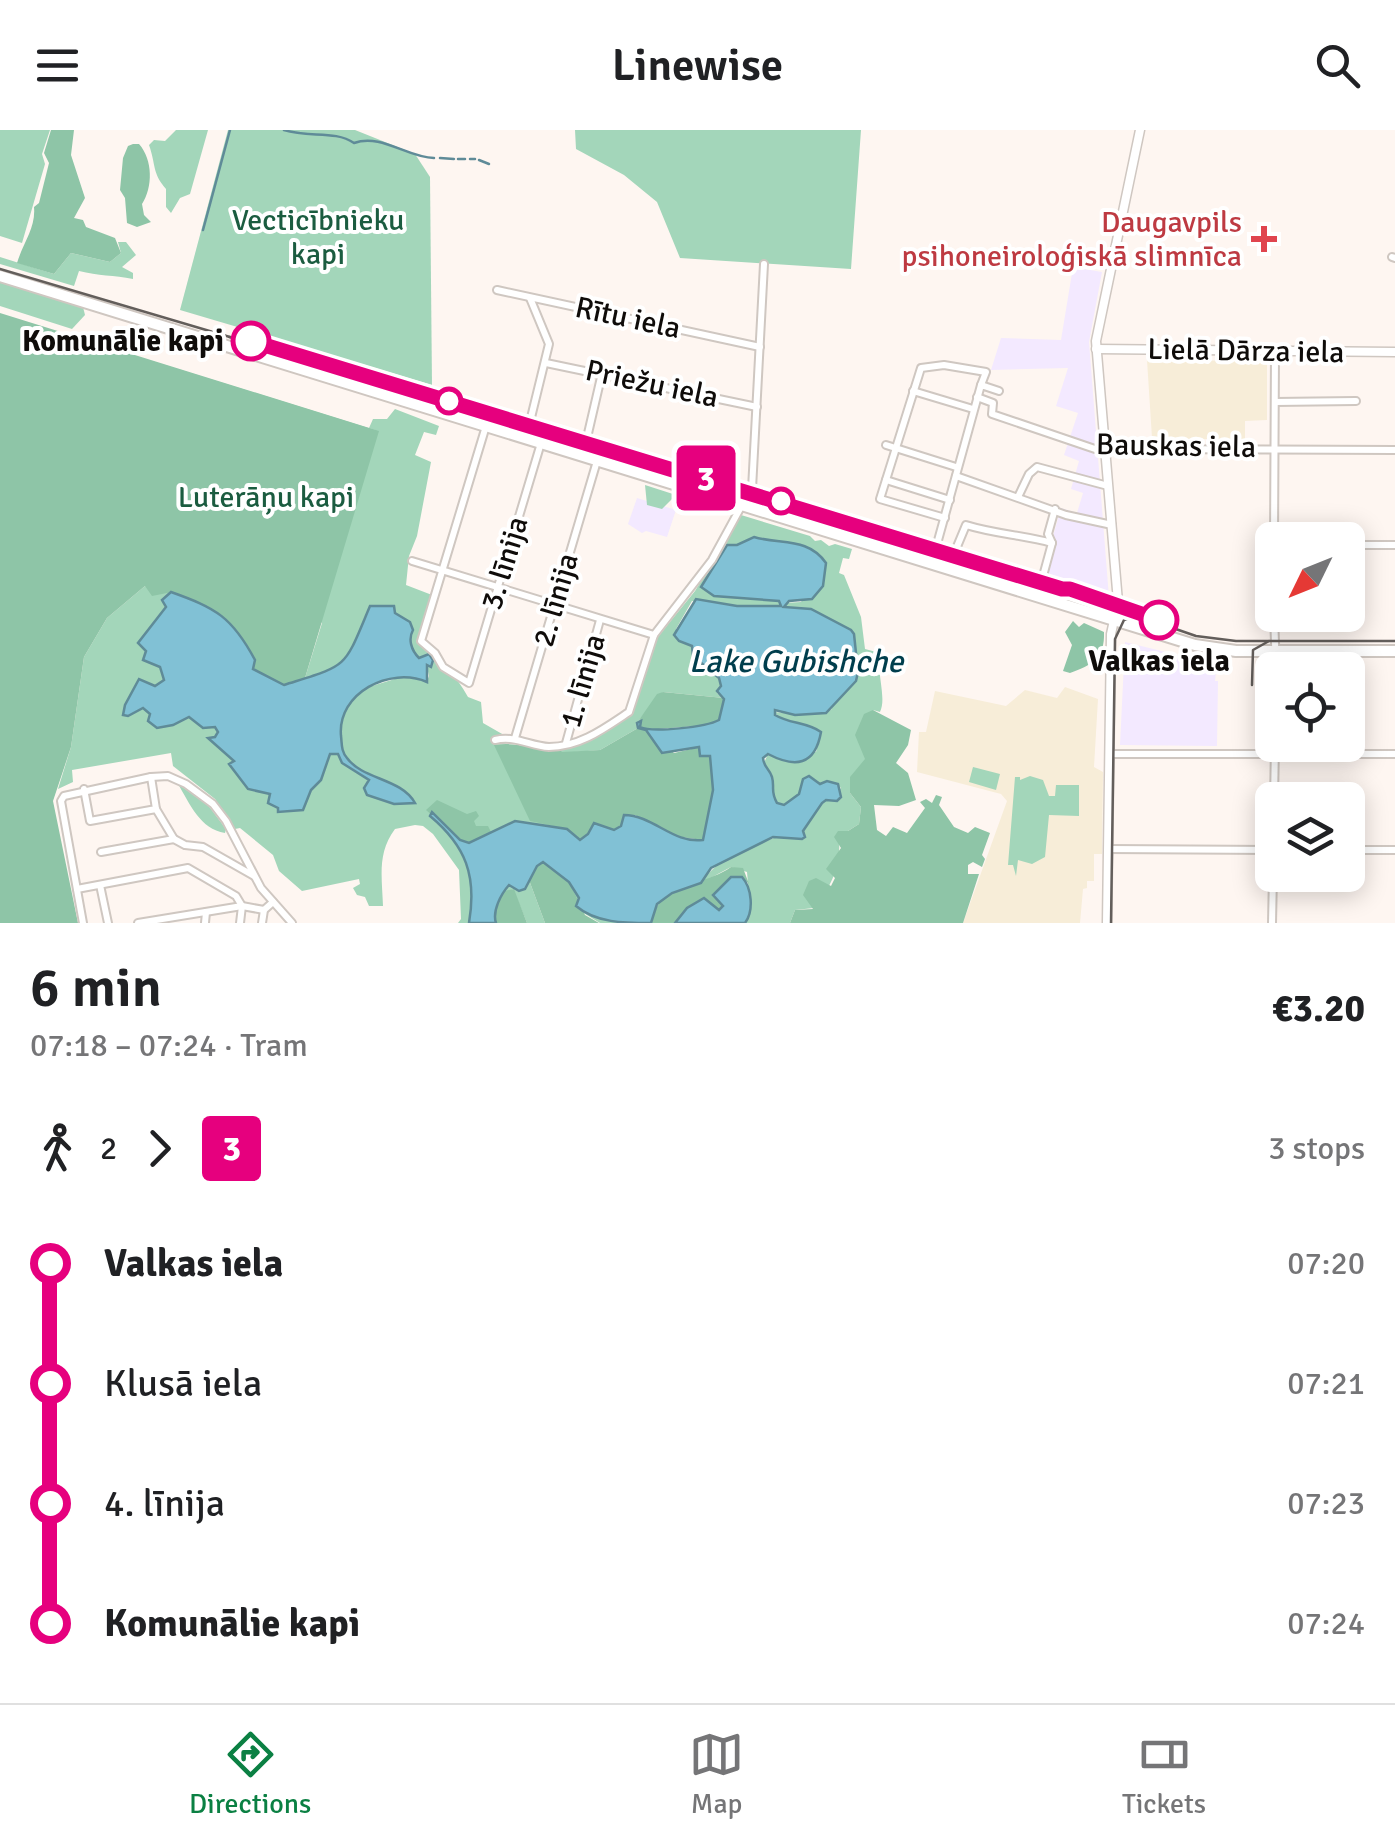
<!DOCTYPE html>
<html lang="en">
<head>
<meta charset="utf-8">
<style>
	body { margin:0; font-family:Signika,sans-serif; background:#f2f2f2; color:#202124; height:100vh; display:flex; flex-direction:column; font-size:38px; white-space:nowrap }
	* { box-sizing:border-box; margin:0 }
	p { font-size:32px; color:#757577 }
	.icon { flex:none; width:55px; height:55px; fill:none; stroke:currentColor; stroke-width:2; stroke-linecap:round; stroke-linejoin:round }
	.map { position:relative; height:793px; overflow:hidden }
	.details { display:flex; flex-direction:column; background:#fff; flex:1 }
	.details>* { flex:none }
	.badge { padding:0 20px; border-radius:8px; font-size:35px; line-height:65px }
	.needle { width:65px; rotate:227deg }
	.tools { position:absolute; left:1255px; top:392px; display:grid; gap:20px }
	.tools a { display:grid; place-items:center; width:110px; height:110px; border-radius:15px; background:#fff; box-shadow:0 5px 25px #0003; font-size:50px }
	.map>.badge { position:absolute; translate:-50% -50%; box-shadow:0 0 0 5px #fff }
	.legs { display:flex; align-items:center; gap:15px; height:110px; padding:0 30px; font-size:32px }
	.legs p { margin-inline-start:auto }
	.head { display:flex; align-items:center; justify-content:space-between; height:170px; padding:0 30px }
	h1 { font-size:55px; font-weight:600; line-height:75px }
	ul { padding:0 30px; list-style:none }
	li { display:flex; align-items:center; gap:35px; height:120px; font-size:38px }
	li i { display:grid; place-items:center; width:15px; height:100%; margin:0 12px; background:currentColor }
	li i::after { content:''; width:25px; height:25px; margin:-12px; border:8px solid; border-radius:50%; background:#fff }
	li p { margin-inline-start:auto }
	li:first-child i { background:linear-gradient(#0000 50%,currentColor 0) }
	li:last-child i { background:linear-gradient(currentColor 50%,#0000 0) }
	header { display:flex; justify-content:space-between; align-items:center; height:130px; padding:0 30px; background:#fff; font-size:45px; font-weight:600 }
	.tab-bar { display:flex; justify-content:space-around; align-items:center; height:140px; border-top:2px solid #e0e0e0; background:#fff; font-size:28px; color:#757577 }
	.tab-bar a { display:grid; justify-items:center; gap:5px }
	.tab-bar .current { color:#0b8043 }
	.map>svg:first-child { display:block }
	.commercial { fill:#f3e9ff }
	.education { fill:#f7edd8 }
	.green { fill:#a3d6ba; fill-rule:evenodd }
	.forest { fill:#8ec5a7 }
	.water { fill:#81c1d5; stroke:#5f8b98; stroke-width:2.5 }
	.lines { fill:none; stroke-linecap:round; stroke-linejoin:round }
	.stream { stroke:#5f8b98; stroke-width:2.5 }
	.minor-casing { stroke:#cfc7c1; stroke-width:10 }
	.tertiary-casing { stroke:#cfc7c1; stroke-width:11 }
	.primary-casing { stroke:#cfc7c1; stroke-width:14 }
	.minor { stroke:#fff; stroke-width:6 }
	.tertiary { stroke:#fff; stroke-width:8 }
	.primary { stroke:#fff; stroke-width:10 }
	.tram { stroke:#635e5b; stroke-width:2.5 }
	.line-1-casing { stroke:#fff; stroke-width:22 }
	.line-1 { stroke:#e6007e; stroke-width:15 }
	.health-dot { fill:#e0444e; stroke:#fff; stroke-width:4 }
	.stop-1-dot { fill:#fff; stroke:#e6007e; stroke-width:5 }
	.labels { text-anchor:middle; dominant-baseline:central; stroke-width:8; stroke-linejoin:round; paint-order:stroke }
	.park-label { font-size:30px; fill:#1b5c40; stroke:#fff }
	.health-label { font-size:30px; fill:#be3a42; stroke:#fff; text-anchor:end }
	.street-label { font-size:30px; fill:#0f0c0a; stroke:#fff }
	.stop-label { font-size:30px; font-weight:bold; fill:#0f0c0a; stroke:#fff; text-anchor:end }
	.water-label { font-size:32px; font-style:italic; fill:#003e4d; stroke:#fff }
</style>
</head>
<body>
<header><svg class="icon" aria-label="menu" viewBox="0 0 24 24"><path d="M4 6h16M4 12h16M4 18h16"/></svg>Linewise<svg class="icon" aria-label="search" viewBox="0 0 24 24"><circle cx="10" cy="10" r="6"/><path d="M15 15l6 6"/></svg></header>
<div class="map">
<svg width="1395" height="793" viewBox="0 0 1395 793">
	<rect width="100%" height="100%" fill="#fef6f1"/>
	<g class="commercial">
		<polygon points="1073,137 1102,142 1089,212 1109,468 1042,445 1061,378 1077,383 1083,363 1071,359 1079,331 1064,325 1078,283 1056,276 1068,238 991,240 1001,208 1061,210"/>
		<polygon points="637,368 676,380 667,407 646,401 642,403 628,394"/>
		<polygon points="1280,485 1308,486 1308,502 1280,502"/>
		<polygon points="1125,512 1214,534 1212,541 1216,542 1215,551 1218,551 1217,616 1120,615"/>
	</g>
	<g class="education">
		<polygon points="1147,230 1267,231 1267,290 1245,291 1245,310 1152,308"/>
		<polygon points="1065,557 1098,569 1094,637 1103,642 1102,724 1094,724 1094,751 1087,751 1087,758 1083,759 1080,793 963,793 1007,671 1001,664 917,642 919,602 926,602 935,561 1006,576 1025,560 1057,568"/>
	</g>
	<g class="green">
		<polygon points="0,0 50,0 42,24 45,34 22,113 0,106"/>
		<path d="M176,0H208L190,64L180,68L171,83L166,77V59C152,43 156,35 149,15L154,10L165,11Z"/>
		<polygon points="228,0 355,0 415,24 430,47 432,255 180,180"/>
		<polygon points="575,0 861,0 851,139 680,128 657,72 624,45 576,19"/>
		<path d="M118,112H126L136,125L122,137L133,143V149C114,145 98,146 79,141L74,156L0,134V127L54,144L71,123L110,132L121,123Z"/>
		<polygon points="0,151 83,177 85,185 72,199 0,176"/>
		<path d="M0,184L378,301L369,298L373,289H387L395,279L439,296L436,305L424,302L415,325L431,332L417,406L409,426L406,455L432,465L418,514C440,528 456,545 468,567L481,572L483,593L516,612L495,615L655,787L651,793H600L529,750L545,793H527L513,759L494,785L496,793H458L461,789L459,740L433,704L423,696L415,695L395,699C377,723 382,747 383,776H369L365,767L357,765L353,758L360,754L359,749L302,761L279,741L273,725L240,698L235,699L215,669L173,636L171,623L72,640L73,652L58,659L71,617L84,527L107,488L145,456L171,462L284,555L314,546L305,548L322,493ZM410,506L413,522L418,528H425L429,546L427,551L408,545L362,559Z"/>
		<polygon points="645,355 676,365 662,379 647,375"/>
		<path d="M741,385L810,406L815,411L821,410L829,416L835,414L852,419L849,429L843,428L839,443L844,445L861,487L865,519L880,523C876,542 887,568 880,582L873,580L865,630L850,663L861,677L859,694L848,701H838C843,733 833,754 814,778L795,780L790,793H740L749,765L747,742L731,737L701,753C721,722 768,708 803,701L822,673L841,658L834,652L820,654L813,648L806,647C802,661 795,675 779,675C768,661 774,648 763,635L768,624L816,622L821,602L783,590L774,582L805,585L831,580L857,528L853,520L854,504L802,478H784V473L801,472L826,433C808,407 781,415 754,407L737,415H727L702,457L714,466L779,471L781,476H737L692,471L676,499L679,511L692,516L693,526L719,548L721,556L717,563L724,568L663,562L639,590L638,598L600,620L562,623L560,617L583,612L611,599L629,583L656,509L695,461Z"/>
		<polygon points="973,637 1000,644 996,660 969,652"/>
		<polygon points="1030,646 1043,650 1049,666 1055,666 1056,655 1079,655 1079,686 1049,685 1045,727 1032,734 1018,730 1016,746 1013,735 1008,735 1015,647 1020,647 1020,650"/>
		<path d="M178,654L208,675L226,699L225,703C200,699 190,674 178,654Z"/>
	</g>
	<g class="forest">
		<path d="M51,0H74L71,25L85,68L74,88L83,90L86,97L115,108L121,123L110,132L71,123L54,144L17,133C23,113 36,98 34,77L39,73L49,33L44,23Z"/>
		<path d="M133,14H139C153,30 153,57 142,74L144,85L151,92L137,97L127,93L125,68L120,60L123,28L128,16Z"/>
		<polygon points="0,183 379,301 305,548 284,555 253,539 253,536 172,462 152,466 145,456 107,488 84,527 71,617 53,671 78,793 0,793"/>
		<path d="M1073,491L1079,497L1084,493L1104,502C1105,528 1092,535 1070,543L1063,541L1072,515L1065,502Z"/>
		<path d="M663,562L724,568L719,590L708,595L646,600L674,623L700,617L710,626L713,660L703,710L673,706L635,685L614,700L606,699L579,710L567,699L530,691L494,615C521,611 536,622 560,617L562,622L600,620L638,598L641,599L639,590L657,564Z"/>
		<polygon points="873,580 911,600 908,615 896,633 908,643 916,670 899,676 874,675 877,700 886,706 893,697 907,703 925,678 920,672 926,669 932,673 936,665 942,667 939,675 954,697 968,703 975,697 990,703 982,725 985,729 982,737 973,732 968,735 968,744 979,744 963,793 790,793 795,780 813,779 803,765 809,751 816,748 831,756 835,748 826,739 841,718 834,707 838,701 848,701 859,694 861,677 850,663 850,647 865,629 855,605 864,584"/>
		<polygon points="437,670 467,684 476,681 479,686 474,691 476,696 488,696 492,704 469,713 460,710 426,680"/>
		<polygon points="543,732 569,752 585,785 599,793 545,793 529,750 537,736"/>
		<path d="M731,737L743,738L749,754L742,747L713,764L723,777L719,780L687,778L675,793H651C655,785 655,777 661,771C679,753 710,752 731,737Z"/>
		<polygon points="514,759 527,793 496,793 494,785 504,761"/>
	</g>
	<g class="water">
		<path d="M754,407C781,415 808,407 826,433L823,456L812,469L789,471L784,477L811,479L851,500L854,504L858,542L856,551L826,583L795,585L775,580V585C790,594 807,592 821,602C815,636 795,638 768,624L763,628C764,638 769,638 772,647C775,658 770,661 777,673L784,675L799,664L803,649L809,646L820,654L827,651L838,654L841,667L837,671L826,670L822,673L803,701L805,707L802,709L773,707L711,738L701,753L672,763L657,774L651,793C624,793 596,793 576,776L579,768L569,752L543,732L537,736L525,759L519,761L509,755C501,764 492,781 496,793H469C477,746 466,716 430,686L432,682L460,710L469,713L515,691L567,699L580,710L588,704L594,693L614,700L621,696L624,685C653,685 673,714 703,710L713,660L710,626H700L699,617L662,623L646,600L638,598L637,593L641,591L640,597C652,603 706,597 719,590L724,569L717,561L721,556L719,548L693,526L692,516L679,511L674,505L696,469L737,476H781L779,471L714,466L701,457L727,415H737Z"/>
		<path d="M171,462C216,478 232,487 255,530L253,539L284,555C350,534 343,540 370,476H394L395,483L410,492L413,500C408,509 411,520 419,528L429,524L433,530L431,537L427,535V552C390,536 337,563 341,606C342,614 341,621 347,628C363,650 401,648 415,673L394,674L367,665L364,658L369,650L342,633L338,624H330L321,650L311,660L303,680L278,682V678L268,673L270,664L248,659L229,634L234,631L208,608L215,607L218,602L215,597L203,598L189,587L173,595L157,598L148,591L150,584L143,578L128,586L123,585L125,575L139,549L155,556L164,550L160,537L143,530L146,521L138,513L166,477L162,470Z"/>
		<path d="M731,747H742C752,758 754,781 745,793H675L687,778L704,768L719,780L723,776L713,765Z"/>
	</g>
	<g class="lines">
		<g class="stream">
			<path d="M284,0C309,8 335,0 354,13C381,3 408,28 434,28"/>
			<polyline points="440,28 454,29"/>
			<polyline points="458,29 465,29"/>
			<polyline points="470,29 475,29"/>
			<polyline points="479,30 489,34"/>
			<polyline points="203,100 230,0"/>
		</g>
		<defs>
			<g id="minor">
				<polyline points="1392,127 1395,128"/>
				<polyline points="497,160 760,217"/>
				<polyline points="546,233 757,277"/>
				<polyline points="913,261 973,279"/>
				<polyline points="977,267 993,273 992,284 1095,319 1395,320"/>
				<polyline points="1275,272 1356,271"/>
				<polyline points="486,296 421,511 435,523 443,537 469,553 541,313"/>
				<polyline points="526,308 549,214 530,168"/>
				<polyline points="886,315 956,337"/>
				<polyline points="583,325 602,243"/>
				<polyline points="956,346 1066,385 1112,395"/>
				<polyline points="886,350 950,370"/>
				<polyline points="1018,367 1029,344 1037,337 1108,356"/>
				<polyline points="748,376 752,359 764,134"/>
				<polyline points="945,388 880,369 921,238 944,235 986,242 981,255"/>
				<polyline points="1274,410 1275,222"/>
				<polyline points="937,414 981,255 999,261"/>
				<polyline points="1348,415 1395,415"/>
				<path d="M956,419L966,395C995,404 1023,405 1052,413"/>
				<polyline points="412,431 654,505"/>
				<polyline points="1043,446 1052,413 1048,404 1055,379"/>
				<polyline points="1274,485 1276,540"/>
				<polyline points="515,608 597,331"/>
				<path d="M495,610C515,605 530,616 549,617C580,617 605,598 629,582L654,505L712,430L742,375"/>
				<polyline points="566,613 600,490"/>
				<polyline points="1109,624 1395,624"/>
				<polyline points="84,659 90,691 156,679 151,647"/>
				<polyline points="1274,670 1275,615"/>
				<polyline points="156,679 174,709"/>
				<polyline points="1108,719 1272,720"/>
				<polyline points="1348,720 1395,720"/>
				<polyline points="101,722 174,709 185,715 203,717 254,746"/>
				<polyline points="100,755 108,793"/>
				<polyline points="77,759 188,738 236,766 242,776 240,793"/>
				<polyline points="83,793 61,671 64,666 151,647 168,646 186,654 213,674 226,691 261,758 292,793"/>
				<polyline points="138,793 242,776 264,780"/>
				<polyline points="205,793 206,782"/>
				<polyline points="262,793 264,780 273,772"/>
				<polyline points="1272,793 1273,745"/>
			</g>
			<g id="tertiary">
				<polyline points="1096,219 1395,222"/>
				<polyline points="1107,793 1111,504 1118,472 1096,211 1140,0"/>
			</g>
			<polyline id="primary" points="0,146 1195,515 1236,521 1395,521"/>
		</defs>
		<use href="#minor" class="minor-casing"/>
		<use href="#tertiary" class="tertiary-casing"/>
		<use href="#primary" class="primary-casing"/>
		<use href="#minor" class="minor"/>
		<use href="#tertiary" class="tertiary"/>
		<use href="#primary" class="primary"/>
		<g class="tram">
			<polyline points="0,139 240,210"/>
			<polyline points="229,207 247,209 996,437 1196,506 1236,511 1395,511"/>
			<polyline points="1252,555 1253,520 1269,511"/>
			<polyline points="1111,793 1115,509 1124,490 1144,484"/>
		</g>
	</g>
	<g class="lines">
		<defs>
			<polyline id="line-1" points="251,211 1062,459 1070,459 1159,490"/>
		</defs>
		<use href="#line-1" class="line-1-casing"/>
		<use href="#line-1" class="line-1"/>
	</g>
	<path class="health-dot" d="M1259 94h10v10h10v10h-10v10h-10v-10h-10v-10h10z"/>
	<g class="stop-1-dot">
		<circle cx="251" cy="211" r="18"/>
		<circle cx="449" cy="271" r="12"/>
		<circle cx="781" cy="371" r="12"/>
		<circle cx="1159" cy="490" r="18"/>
	</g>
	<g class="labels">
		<g class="park-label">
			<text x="318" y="90">Vecticībnieku<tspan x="318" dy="34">kapi</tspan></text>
			<text x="266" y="367">Luterāņu kapi</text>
		</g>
		<g class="health-label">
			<text x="1242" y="92">Daugavpils<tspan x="1242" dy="34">psihoneiroloģiskā slimnīca</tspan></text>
		</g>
		<g class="street-label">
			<text transform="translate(628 188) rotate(12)">Rītu iela</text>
			<text transform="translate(1246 221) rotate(1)">Lielā Dārza iela</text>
			<text transform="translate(652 254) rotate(12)">Priežu iela</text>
			<text transform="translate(1176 316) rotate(1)">Bauskas iela</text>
			<text transform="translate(505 433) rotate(-73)">3. līnija</text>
			<text transform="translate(556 470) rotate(-74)">2. līnija</text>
			<text transform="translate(583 551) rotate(-74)">1. līnija</text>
		</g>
		<g class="stop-label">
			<text x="224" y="211">Komunālie kapi</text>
			<text x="1159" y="531" text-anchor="middle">Valkas iela</text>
		</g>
		<g class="water-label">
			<text x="796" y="531">Lake Gubishche</text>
		</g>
	</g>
</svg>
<div class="tools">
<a><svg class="needle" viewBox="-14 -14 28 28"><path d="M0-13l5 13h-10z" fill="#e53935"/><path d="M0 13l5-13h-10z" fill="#757577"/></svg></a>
<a><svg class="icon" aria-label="locate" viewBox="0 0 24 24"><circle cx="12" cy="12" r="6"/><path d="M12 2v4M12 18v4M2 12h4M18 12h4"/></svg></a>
<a><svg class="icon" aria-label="layers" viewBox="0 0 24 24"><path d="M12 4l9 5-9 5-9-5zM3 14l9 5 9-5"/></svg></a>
</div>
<b class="badge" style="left:706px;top:348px;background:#e6007e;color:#fff">3</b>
</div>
<section class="details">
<div class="head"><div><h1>6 min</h1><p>07:18 – 07:24 · Tram</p></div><b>€3.20</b></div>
<div class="legs"><svg class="icon" aria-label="walk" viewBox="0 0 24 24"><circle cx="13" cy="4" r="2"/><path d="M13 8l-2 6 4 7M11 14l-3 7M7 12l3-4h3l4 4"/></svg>2<svg class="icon" aria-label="forward" viewBox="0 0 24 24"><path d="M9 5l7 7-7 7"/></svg><b class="badge" style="background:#e6007e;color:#fff">3</b><p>3 stops</p></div>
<ul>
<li><i style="color:#e6007e"></i><b>Valkas iela</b><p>07:20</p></li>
<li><i style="color:#e6007e"></i><span>Klusā iela</span><p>07:21</p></li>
<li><i style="color:#e6007e"></i><span>4. līnija</span><p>07:23</p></li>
<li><i style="color:#e6007e"></i><b>Komunālie kapi</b><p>07:24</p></li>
</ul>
</section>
<nav class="tab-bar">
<a class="current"><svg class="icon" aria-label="directions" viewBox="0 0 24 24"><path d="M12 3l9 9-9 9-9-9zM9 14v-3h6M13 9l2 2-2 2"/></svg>Directions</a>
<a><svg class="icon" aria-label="map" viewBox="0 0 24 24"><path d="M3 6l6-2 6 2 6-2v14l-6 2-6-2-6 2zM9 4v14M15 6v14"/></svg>Map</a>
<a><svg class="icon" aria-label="tickets" viewBox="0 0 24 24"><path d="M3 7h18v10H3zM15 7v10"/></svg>Tickets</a>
</nav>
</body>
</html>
